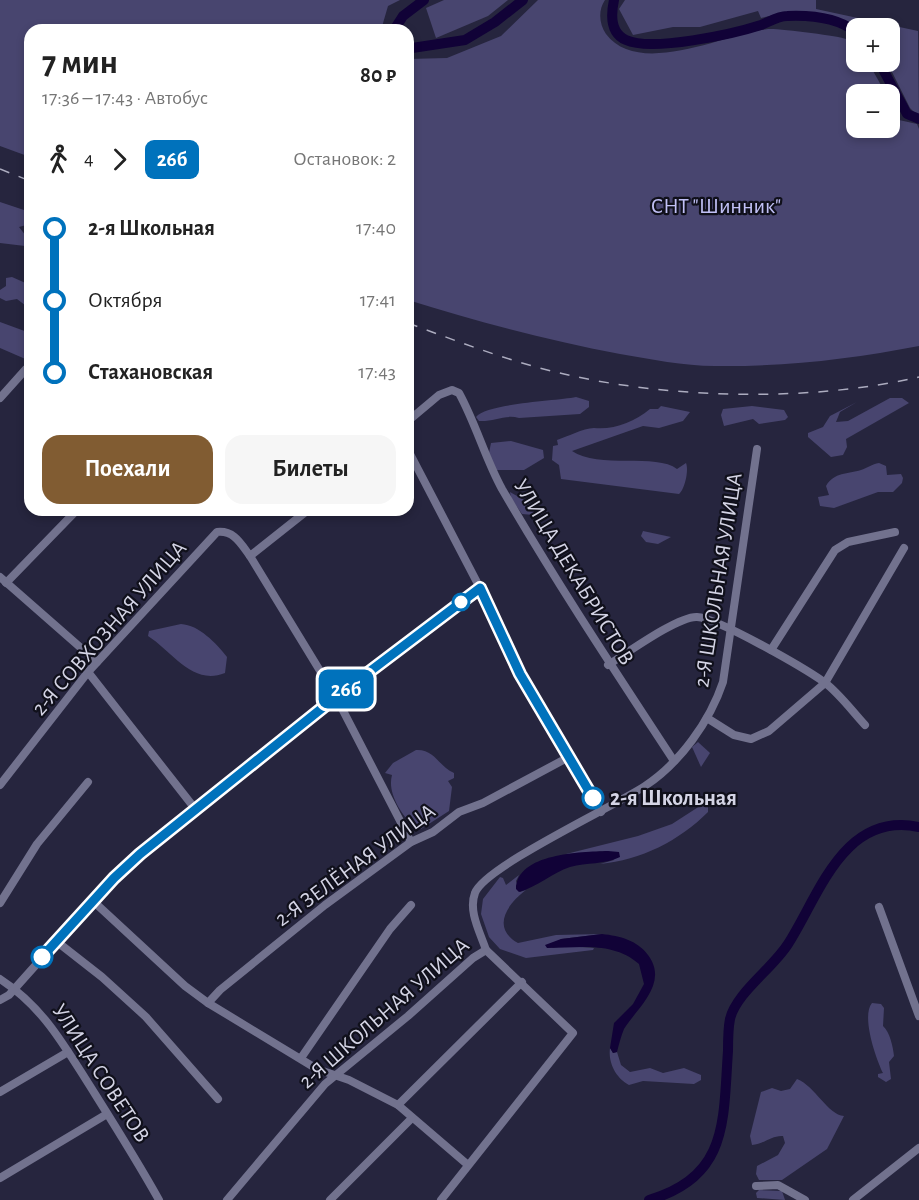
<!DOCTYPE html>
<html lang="ru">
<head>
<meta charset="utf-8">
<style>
	body { margin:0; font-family:"Alegreya Sans",sans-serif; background:#f6f6f6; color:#222; height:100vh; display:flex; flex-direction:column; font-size:22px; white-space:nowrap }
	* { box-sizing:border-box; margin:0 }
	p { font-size:20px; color:#767676 }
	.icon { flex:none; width:33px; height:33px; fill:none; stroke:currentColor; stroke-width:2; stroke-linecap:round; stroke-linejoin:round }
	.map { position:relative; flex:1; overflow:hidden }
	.sheet { position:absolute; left:24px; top:24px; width:390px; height:492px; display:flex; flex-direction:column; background:#fff; border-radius:18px; box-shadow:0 3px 9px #0003 }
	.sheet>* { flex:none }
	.badge { padding:0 12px; border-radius:9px; font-size:21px; line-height:39px }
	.tools { position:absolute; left:846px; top:18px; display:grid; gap:12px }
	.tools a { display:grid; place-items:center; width:54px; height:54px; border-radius:12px; background:#fff; box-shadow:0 3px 9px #0003; font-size:30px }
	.map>.badge { position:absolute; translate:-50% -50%; box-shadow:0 0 0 3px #fff }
	.legs { display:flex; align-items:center; gap:9px; height:66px; padding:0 18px; font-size:20px }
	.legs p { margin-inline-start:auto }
	.summary { display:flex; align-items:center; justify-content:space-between; height:102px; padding:0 18px }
	h1 { font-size:33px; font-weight:700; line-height:45px }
	.button { display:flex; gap:12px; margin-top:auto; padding:12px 18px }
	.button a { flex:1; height:69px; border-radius:18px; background:#815c32; color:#fff; font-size:24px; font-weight:700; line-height:69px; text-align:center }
	.button a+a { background:#f6f6f6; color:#222 }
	ul { padding:0 18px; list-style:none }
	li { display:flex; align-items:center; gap:21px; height:72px; font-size:22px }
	li i { display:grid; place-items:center; width:9px; height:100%; margin:0 8px; background:currentColor }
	li i::after { content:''; width:15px; height:15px; margin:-8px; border:4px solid; border-radius:50%; background:#fff }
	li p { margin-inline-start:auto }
	li:first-child i { background:linear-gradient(#0000 50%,currentColor 0) }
	li:last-child i { background:linear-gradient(currentColor 50%,#0000 0) }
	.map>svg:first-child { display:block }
	.green { fill:#48456f }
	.water { fill:#110237 }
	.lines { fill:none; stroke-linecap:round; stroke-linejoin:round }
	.river { stroke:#110237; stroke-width:10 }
	.minor { stroke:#72728e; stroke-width:8 }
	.rail { stroke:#acacbf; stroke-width:1.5; stroke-dasharray:10 10; stroke-linecap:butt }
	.line-1-casing { stroke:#fff; stroke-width:14 }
	.line-1 { stroke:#0072bc; stroke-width:9 }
	.stop-1-dot { fill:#fff; stroke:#0072bc; stroke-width:3 }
	.labels { text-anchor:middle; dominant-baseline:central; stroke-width:4.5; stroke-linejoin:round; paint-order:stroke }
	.park-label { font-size:22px; fill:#c1c0f6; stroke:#10101b }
	.street-label { font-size:22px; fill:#d4d4e5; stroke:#10101b }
	.stop-label { font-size:22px; font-weight:bold; fill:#d4d4e5; stroke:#10101b; text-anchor:start }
</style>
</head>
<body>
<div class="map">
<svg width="919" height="1200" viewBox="0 0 919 1200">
	<rect width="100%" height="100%" fill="#26253e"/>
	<g class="green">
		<polygon points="0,0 400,0 388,6 381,30 30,30 30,157 0,146"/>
		<polygon points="444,0 508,0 488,16 436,38 426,8"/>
		<path d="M538,0H605C598,10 599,24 606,34C639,78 725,34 768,29C777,28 840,36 846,39C850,42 853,46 856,49V62H868L886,94H856V128H890V102L899,120L917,124L919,129V346C852,359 784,367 715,366C683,366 651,359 620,354C548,340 478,322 408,300V59L447,58L501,36Z"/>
		<polygon points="625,0 816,0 816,9 918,31 919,117 910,108 887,62 890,62 890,28 856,29 850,23 778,14 761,18 758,11 700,27 673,27 633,35 619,9"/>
		<polygon points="0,202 30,212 30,224 19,227 26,236 30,236 30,252 25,246 0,243"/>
		<polygon points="12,277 30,285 30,309 17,299 6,301 0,298 0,290 6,286 6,278"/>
		<polygon points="0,322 30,333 30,361 0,348"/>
		<path d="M576,397L589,401V407L580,414L519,418C505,414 493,422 479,421L476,417C487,403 557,401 576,397Z"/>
		<polygon points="890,398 902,398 909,403 846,439 847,447 843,455 831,457 808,437 808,433 823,427 830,416 857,402 840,412 836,422 848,421"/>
		<path d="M661,406L690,412L683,421L659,428L643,426L572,451C598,469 657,453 677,469L686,463C689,470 685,489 679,494L561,479L559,465L552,460L553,446L558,445L557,440C567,437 583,428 594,428C614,430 634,422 650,409H658Z"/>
		<polygon points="752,406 784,410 788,417 785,420 759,424 753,419 724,426 721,415 723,409"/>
		<polygon points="511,441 543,450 544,458 524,470 495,470 489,453 491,443"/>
		<path d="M879,463L886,466L887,475L901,474L903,478L902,483L893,492H878L834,508L820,506L818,497L829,495L826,486C834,472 848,474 861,470C867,468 872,464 879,463Z"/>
		<polygon points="510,492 538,508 548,511 546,516 522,514 511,498"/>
		<polygon points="643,531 671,537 658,544 646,542 641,536"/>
		<path d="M181,624C199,625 216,643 227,657L225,673C192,686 173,652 148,636L149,631Z"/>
		<polygon points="698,742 710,753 701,767 692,747"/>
		<path d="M416,750C435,749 438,766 454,773V778L448,781L452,787L449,811L421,829L414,827C401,814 387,793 392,775L385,773L393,763Z"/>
		<path d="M703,804L708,807V812C679,841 641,860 600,864L614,860L608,851L566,854L638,836L672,824Z"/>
		<path d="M519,875L516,881L520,892L526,890C507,904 491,928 518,943L556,935L602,934L561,939L552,948L565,946L594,948L593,950L526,958L500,949L489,937L481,914L483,899L500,877L503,878L506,885Z"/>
		<path d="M872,1003L881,1004L884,1008L883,1026C890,1032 893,1047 894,1056L889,1062L891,1079L886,1082L878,1077V1074L883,1073C876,1059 861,1016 872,1003Z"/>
		<path d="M610,1048L613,1053L617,1052L621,1065L630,1072L650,1068L663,1073L684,1068L701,1075V1080L694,1084L643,1081L629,1085C616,1078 608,1063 610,1048Z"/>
		<path d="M797,1079C815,1086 828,1115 844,1116L827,1149L782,1180H759L756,1174L757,1166L778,1155L785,1143L783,1136C772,1135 764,1144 752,1145L750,1136L761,1092L772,1088L781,1091L790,1089Z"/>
		<polygon points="759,1190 782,1191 785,1200 757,1198 756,1193"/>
	</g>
	<g class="water">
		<path d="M608,851L619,852L620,857C604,865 587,862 570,867C552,873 537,887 519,892L516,889C517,853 581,852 608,851Z"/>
		<path d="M602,934C620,936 637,940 648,955C669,983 638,1007 624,1029C621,1036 619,1044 617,1052L613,1053L610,1048L614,1023L633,1004L644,984L639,964C613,941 578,948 547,948L545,945L561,939Z"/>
	</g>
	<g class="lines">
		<g class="river">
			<path d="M614,0C611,14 610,33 626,40C652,52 733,34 761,25C769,22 778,16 787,16C810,15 838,18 856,32"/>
			<polyline points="394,30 403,16 424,0"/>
			<polyline points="408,47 412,48 465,40 495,22 523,0"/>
			<polyline points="879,62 907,114 919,119"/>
			<path d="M649,1200C729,1177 723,1120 728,1051C728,1041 728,1029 730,1019C736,993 773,968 788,944C819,896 843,811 919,827"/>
		</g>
		<g class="minor">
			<polyline points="0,398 26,369"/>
			<path d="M408,421L439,395L452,390L459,393C476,424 485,458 502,489C556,582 615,671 674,761"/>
			<polyline points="408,450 480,588 520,674 601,812"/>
			<polyline points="250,556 336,697 411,842"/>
			<polyline points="0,577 97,662"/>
			<polyline points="6,583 77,510"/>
			<polyline points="771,650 835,550 848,542 895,532"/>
			<path d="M608,665C626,654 678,616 697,617C718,618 804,668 824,682C839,693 852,711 865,725"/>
			<polyline points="88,672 196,810"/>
			<polyline points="707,718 734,735 751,739 769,731 825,683 904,548"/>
			<path d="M0,785L88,672L217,532C234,530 241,544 250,556L308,510"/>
			<polyline points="93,901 185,986 208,1003 317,1069 349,1080 398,1105 468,1165"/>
			<polyline points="0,903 37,844 88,782"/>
			<polyline points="879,907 919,1016"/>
			<polyline points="56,941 102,977 146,1017 218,1099"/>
			<path d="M0,979C45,1008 66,1049 95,1094C117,1129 139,1164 159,1200"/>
			<polyline points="0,1000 9,995 93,901 140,854 336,697 480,588"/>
			<polyline points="208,1003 220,990 325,905 411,842 433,832 459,812 483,803 567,758"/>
			<polyline points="301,1058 390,929 411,905"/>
			<polyline points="0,1092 68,1052"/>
			<polyline points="398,1105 522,982"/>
			<polyline points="0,1178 107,1114"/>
			<polyline points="756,1186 778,1185 805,1200"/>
			<path d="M227,1200L325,1084L408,1016L473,958L486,950C480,932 468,911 475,893C484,867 615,806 645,786C680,763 710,721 723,682L757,449"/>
			<polyline points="330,1200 412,1118"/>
			<polyline points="441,1200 573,1033 486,950"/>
			<polyline points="853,1200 919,1148"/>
		</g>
		<g class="rail">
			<polyline points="0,169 30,181"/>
			<path d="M408,323C459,342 511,362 564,374C671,399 812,402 919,377"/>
		</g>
	</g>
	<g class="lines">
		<defs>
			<polyline id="line-1" points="42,957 114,878 140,854 336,697 480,588 520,674 593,798"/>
		</defs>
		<use href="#line-1" class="line-1-casing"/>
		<use href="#line-1" class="line-1"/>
	</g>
	<g class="stop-1-dot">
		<circle cx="461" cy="602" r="8"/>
		<circle cx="593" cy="798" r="10"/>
		<circle cx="42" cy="957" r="10"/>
	</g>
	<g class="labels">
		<g class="park-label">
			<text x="716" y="206">СНТ "Шинник"</text>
		</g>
		<g class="street-label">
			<text transform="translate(574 572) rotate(59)">УЛИЦА ДЕКАБРИСТОВ</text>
			<text transform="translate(718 580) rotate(-81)">2-Я ШКОЛЬНАЯ УЛИЦА</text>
			<text transform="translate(109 628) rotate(-49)">2-Я СОВХОЗНАЯ УЛИЦА</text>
			<text transform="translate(355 865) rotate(-36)">2-Я ЗЕЛЁНАЯ УЛИЦА</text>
			<text transform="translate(384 1013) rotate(-41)">2-Я ШКОЛЬНАЯ УЛИЦА</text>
			<text transform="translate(101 1073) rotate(57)">УЛИЦА СОВЕТОВ</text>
		</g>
		<g class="stop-label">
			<text x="610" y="798">2-я Школьная</text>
		</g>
	</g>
</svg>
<div class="tools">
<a>+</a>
<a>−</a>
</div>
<b class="badge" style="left:346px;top:689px;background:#0072bc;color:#fff">26б</b>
<section class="sheet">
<div class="summary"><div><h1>7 мин</h1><p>17:36 – 17:43 · Автобус</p></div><b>80 ₽</b></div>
<div class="legs"><svg class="icon" aria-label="walk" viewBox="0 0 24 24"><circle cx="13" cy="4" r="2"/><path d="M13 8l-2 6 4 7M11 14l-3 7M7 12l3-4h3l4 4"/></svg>4<svg class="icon" aria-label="forward" viewBox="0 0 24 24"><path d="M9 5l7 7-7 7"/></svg><b class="badge" style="background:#0072bc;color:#fff">26б</b><p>Остановок: 2</p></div>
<ul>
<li><i style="color:#0072bc"></i><b>2-я Школьная</b><p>17:40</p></li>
<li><i style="color:#0072bc"></i><span>Октября</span><p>17:41</p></li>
<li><i style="color:#0072bc"></i><b>Стахановская</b><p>17:43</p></li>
</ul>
<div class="button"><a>Поехали</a><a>Билеты</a></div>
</section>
</div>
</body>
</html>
